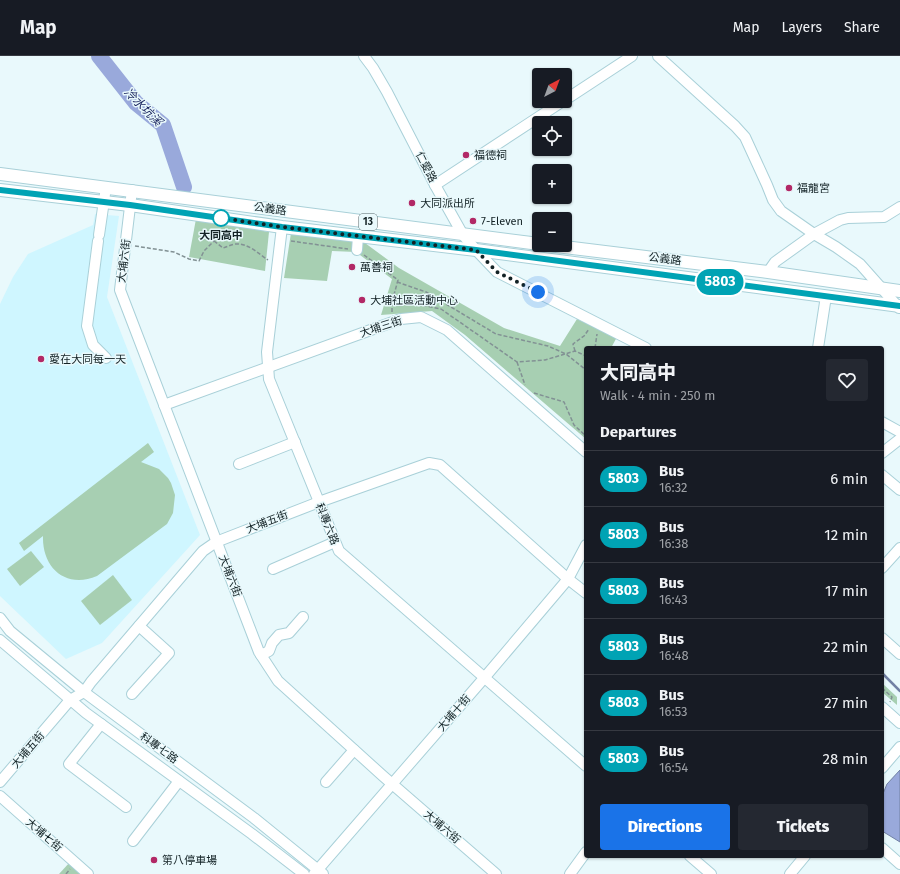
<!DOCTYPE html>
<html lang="en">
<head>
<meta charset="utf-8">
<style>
	body { margin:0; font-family:"Fira Sans","Noto Sans TC",sans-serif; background:#242831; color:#f1f3f6; height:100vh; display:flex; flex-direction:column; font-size:15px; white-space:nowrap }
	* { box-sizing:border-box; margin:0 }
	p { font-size:13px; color:#9ea1a6 }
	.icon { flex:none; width:22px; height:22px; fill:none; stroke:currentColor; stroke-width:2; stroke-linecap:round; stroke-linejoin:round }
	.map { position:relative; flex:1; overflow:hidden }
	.details { position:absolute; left:584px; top:290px; width:300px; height:512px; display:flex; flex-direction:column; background:#171b24; border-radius:4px; box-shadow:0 1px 3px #0004 }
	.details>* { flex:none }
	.badge { padding:0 8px; border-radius:13px; font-size:14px; line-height:26px }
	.needle { width:26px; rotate:41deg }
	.buttons { position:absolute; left:532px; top:12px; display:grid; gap:8px }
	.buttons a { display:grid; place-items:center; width:40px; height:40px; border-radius:4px; background:#171b24; box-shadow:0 1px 3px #0004; font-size:20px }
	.you { position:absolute; width:20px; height:20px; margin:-10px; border:3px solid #fff; border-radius:50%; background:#1a73e8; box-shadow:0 0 0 6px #1a73e833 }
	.map>.badge { position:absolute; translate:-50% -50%; box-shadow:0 0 0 2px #fff }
	h2 { padding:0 16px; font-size:15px; line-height:36px }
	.round { display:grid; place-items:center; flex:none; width:42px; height:42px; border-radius:4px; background:#242831 }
	.headline { display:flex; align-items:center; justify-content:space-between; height:68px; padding:0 16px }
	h1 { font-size:19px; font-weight:800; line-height:30px }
	.action { display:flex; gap:8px; margin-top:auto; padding:8px 16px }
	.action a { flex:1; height:46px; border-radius:4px; background:#1a73e8; color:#fff; font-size:16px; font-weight:800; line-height:46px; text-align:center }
	.action a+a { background:#242831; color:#f1f3f6 }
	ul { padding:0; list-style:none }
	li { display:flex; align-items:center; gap:12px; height:56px; padding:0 16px; border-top:1px solid #363941 }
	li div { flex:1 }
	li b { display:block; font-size:15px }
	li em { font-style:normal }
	li .badge { min-width:44px; font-weight:700; text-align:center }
	header { display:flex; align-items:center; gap:24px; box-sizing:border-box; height:56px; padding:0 20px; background:#171b24; border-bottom:1px solid #363941 }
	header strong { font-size:19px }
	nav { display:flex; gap:22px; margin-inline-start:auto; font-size:14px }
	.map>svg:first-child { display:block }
	.built { fill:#cff6ff }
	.green { fill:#a7cfb2 }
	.water { fill:#99a9db; stroke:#7180a4 }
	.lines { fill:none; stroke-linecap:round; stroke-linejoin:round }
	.stream { stroke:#7180a4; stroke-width:2.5 }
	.river { stroke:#99a9db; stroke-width:16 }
	.minor-casing { stroke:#a9d0d8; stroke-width:12 }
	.major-casing { stroke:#a9d0d8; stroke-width:14 }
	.path { stroke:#829194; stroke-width:1.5; stroke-dasharray:4 2; stroke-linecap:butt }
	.minor { stroke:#fff; stroke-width:10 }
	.major { stroke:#fff; stroke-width:12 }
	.line-casing { stroke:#fff; stroke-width:9 }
	.line { stroke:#00a3b4; stroke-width:6 }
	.walk { stroke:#132225; stroke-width:4; stroke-dasharray:0 7.2 }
	.poi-dot { fill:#b22866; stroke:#e9f9fc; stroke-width:1.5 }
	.stop-dot { fill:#fff; stroke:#00a3b4; stroke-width:2 }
	.labels { text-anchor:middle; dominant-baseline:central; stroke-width:3; stroke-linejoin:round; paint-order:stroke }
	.shield { fill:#e9f9fc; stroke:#536266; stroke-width:1 }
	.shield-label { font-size:10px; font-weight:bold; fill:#132225 }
	.poi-label { font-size:11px; fill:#132225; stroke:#e9f9fc; text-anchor:start }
	.street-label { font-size:11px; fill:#132225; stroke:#e9f9fc }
	.stop-label { font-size:11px; font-weight:bold; fill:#132225; stroke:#e9f9fc }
	.water-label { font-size:12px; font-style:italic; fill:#19235e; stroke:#e9f9fc }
</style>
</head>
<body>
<header>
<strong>Map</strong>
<nav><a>Map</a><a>Layers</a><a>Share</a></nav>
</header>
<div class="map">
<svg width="900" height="818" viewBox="0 0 900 818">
	<rect width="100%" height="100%" fill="#e9f9fc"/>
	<polygon class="built" points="95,158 119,160 107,241 200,479 102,587 66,603 0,540 0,248 13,221 28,198 93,169"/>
	<g class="green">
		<polygon points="196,163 269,176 265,215 189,201"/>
		<polygon points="291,177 365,187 399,212 504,272 560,290 577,263 617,281 611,292 586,292 586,383 465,279 432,255 381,259 392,223 356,196 332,195 327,225 284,222"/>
		<path d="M148,387L154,396L141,406L159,413L168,422L171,427L175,439L173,457L167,468L97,520C66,533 42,512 43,480L24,495L19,487Z"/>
		<polygon points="31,495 44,511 20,530 7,513"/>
		<polygon points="113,519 132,544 100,569 81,545"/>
		<polygon points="882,627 897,641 897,649 882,636"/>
		<polygon points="70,806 83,818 59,818"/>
	</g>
	<polygon class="water" points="900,714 900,786 882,775 882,740 887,728"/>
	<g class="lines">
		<polyline class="stream" points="882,617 900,635"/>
		<polyline class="river" points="99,0 136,47 163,69 184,131"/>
		<defs>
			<g id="minor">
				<polyline points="364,0 373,12 387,36 435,129 463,179 476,194 497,216 646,292"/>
				<polyline points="658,0 735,70 745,81 767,129 773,144 781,155 814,178 836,191 860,208 899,252"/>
				<polyline points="565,44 632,0"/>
				<polyline points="435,129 563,45"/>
				<polyline points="132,134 120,234 259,596 278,625 383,720 496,818"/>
				<polyline points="282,171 267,296 269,323 339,495 586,710"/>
				<polyline points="99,179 106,131"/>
				<polyline points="98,185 87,270 93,289 106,302"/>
				<polyline points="357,194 358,180"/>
				<polyline points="768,216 775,206 814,178 840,164 848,162 884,161 900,151"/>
				<polyline points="818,292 826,240"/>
				<polyline points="164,349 401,263 421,261 447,274 586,396"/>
				<polyline points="882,366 900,376"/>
				<polyline points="882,397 900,383"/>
				<polyline points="239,408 295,386"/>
				<polyline points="882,419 900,434"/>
				<polyline points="882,512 900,492"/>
				<polyline points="273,513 335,486"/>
				<polyline points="0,562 10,575 84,636 254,762 323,818"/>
				<polyline points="882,582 900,598"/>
				<polyline points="0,584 86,657 252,778 304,818"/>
				<polyline points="261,599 269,595 272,587 279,579 289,577 303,561"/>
				<polyline points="132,638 169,597 139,570"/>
				<polyline points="882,651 900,667"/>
				<polyline points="101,668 69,708 126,751"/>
				<polyline points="882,712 900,691"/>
				<polyline points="0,726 70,644 84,636 91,626 203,495 216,486 319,446 429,407 440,409 568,523 586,537"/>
				<polyline points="326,726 354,694"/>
				<polyline points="0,740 88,818"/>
				<polyline points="133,785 179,725"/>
				<polyline points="882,792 900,808"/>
				<polyline points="690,800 711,818"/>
				<polyline points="314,818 485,621 568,523 586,489"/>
				<polyline points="570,818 586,796"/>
				<polyline points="790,818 805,800"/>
			</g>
			<g id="major">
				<polyline points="0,118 539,188"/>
				<polyline points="0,134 130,149 282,171 476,194 900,250"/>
				<polyline points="548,189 768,216 900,235"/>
			</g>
		</defs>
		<use href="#minor" class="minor-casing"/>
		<use href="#major" class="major-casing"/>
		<g class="path">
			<path d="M214,185L223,192C227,191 232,188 236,188C248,187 259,198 268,204"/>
			<polyline points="291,185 348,193"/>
			<polyline points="135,190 174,196 189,203 199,205 204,195 214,185 215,174"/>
			<polyline points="364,199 398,224 392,246 422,249 441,253 517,306 545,304 575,295 586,300"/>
			<polyline points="397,226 426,236 496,278 548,290 566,298 586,314"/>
			<polyline points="392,246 392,256"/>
			<polyline points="595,292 597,278"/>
			<polyline points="575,295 573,288 584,280 589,273"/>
			<polyline points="517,306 525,329"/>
			<polyline points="534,337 564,346 574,369 586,380"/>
			<polyline points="882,632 892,641 890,646"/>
			<polyline points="66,818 70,813"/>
		</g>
		<use href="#minor" class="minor"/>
		<use href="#major" class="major"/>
	</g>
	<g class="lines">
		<defs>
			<polyline id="line" points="0,134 130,149 282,171 476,194 900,250"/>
		</defs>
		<use href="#line" class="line-casing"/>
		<use href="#line" class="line"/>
		<polyline class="walk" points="221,162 282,171 476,194 497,216 538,236"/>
	</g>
	<g class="poi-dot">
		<circle cx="466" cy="99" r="4"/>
		<circle cx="789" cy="132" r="4"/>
		<circle cx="412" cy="147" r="4"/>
		<circle cx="473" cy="165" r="4"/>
		<circle cx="352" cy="211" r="4"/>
		<circle cx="362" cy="244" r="4"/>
		<circle cx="41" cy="303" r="4"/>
		<circle cx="154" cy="804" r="4"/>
	</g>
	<circle class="stop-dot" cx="221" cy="162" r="8"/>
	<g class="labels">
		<rect class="shield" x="359" y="158" width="18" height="16" rx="3"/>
		<g class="shield-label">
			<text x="368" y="166">13</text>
		</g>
		<g class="poi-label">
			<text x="474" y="99">福德祠</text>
			<text x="797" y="132">福龍宮</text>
			<text x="420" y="147">大同派出所</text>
			<text x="481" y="165">7-Eleven</text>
			<text x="360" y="211">萬善祠</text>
			<text x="370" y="244">大埔社區活動中心</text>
			<text x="49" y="303">愛在大同每一天</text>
			<text x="162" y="804">第八停車場</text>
		</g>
		<g class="street-label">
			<text transform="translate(426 111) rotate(63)">仁愛路</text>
			<text transform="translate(270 153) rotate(8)">公義路</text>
			<text transform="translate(665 203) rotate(7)">公義路</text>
			<text transform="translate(124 205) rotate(-83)">大埔六街</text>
			<text transform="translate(381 271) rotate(-18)">大埔三街</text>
			<text transform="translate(267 466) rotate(-21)">大埔五街</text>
			<text transform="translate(327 468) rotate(68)">科專六路</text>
			<text transform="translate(230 520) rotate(69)">大埔六街</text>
			<text transform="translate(454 657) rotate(-49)">大埔十街</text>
			<text transform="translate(159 692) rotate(36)">科專七路</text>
			<text transform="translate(28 694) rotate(-49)">大埔五街</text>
			<text transform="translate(442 771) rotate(41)">大埔六街</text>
			<text transform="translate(44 779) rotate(41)">大埔七街</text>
		</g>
		<g class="stop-label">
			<text x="221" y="179">大同高中</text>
		</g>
		<g class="water-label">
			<text transform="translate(143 51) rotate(45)">冷水坑溪</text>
		</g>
	</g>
</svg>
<div class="buttons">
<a><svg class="needle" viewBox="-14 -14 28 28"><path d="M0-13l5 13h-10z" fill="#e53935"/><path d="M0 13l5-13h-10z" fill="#9ea1a6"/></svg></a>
<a><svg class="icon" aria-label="locate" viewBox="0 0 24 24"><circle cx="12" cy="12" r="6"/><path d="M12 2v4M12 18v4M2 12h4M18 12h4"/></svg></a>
<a>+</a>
<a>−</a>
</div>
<div class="you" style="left:538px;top:236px"></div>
<b class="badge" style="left:720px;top:226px;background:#00a3b4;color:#fff">5803</b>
<section class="details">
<div class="headline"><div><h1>大同高中</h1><p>Walk · 4 min · 250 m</p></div><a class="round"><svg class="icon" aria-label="heart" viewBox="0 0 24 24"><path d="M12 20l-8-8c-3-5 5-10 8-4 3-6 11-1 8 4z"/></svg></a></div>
<h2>Departures</h2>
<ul>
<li><span class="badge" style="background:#00a3b4;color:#fff">5803</span><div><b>Bus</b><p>16:32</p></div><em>6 min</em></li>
<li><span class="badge" style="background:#00a3b4;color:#fff">5803</span><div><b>Bus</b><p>16:38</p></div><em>12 min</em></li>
<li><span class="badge" style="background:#00a3b4;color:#fff">5803</span><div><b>Bus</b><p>16:43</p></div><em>17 min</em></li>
<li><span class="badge" style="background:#00a3b4;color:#fff">5803</span><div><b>Bus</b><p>16:48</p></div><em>22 min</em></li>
<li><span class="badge" style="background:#00a3b4;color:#fff">5803</span><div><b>Bus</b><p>16:53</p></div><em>27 min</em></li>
<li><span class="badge" style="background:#00a3b4;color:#fff">5803</span><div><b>Bus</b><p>16:54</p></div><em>28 min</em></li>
</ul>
<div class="action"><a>Directions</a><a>Tickets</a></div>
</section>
</div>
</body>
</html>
